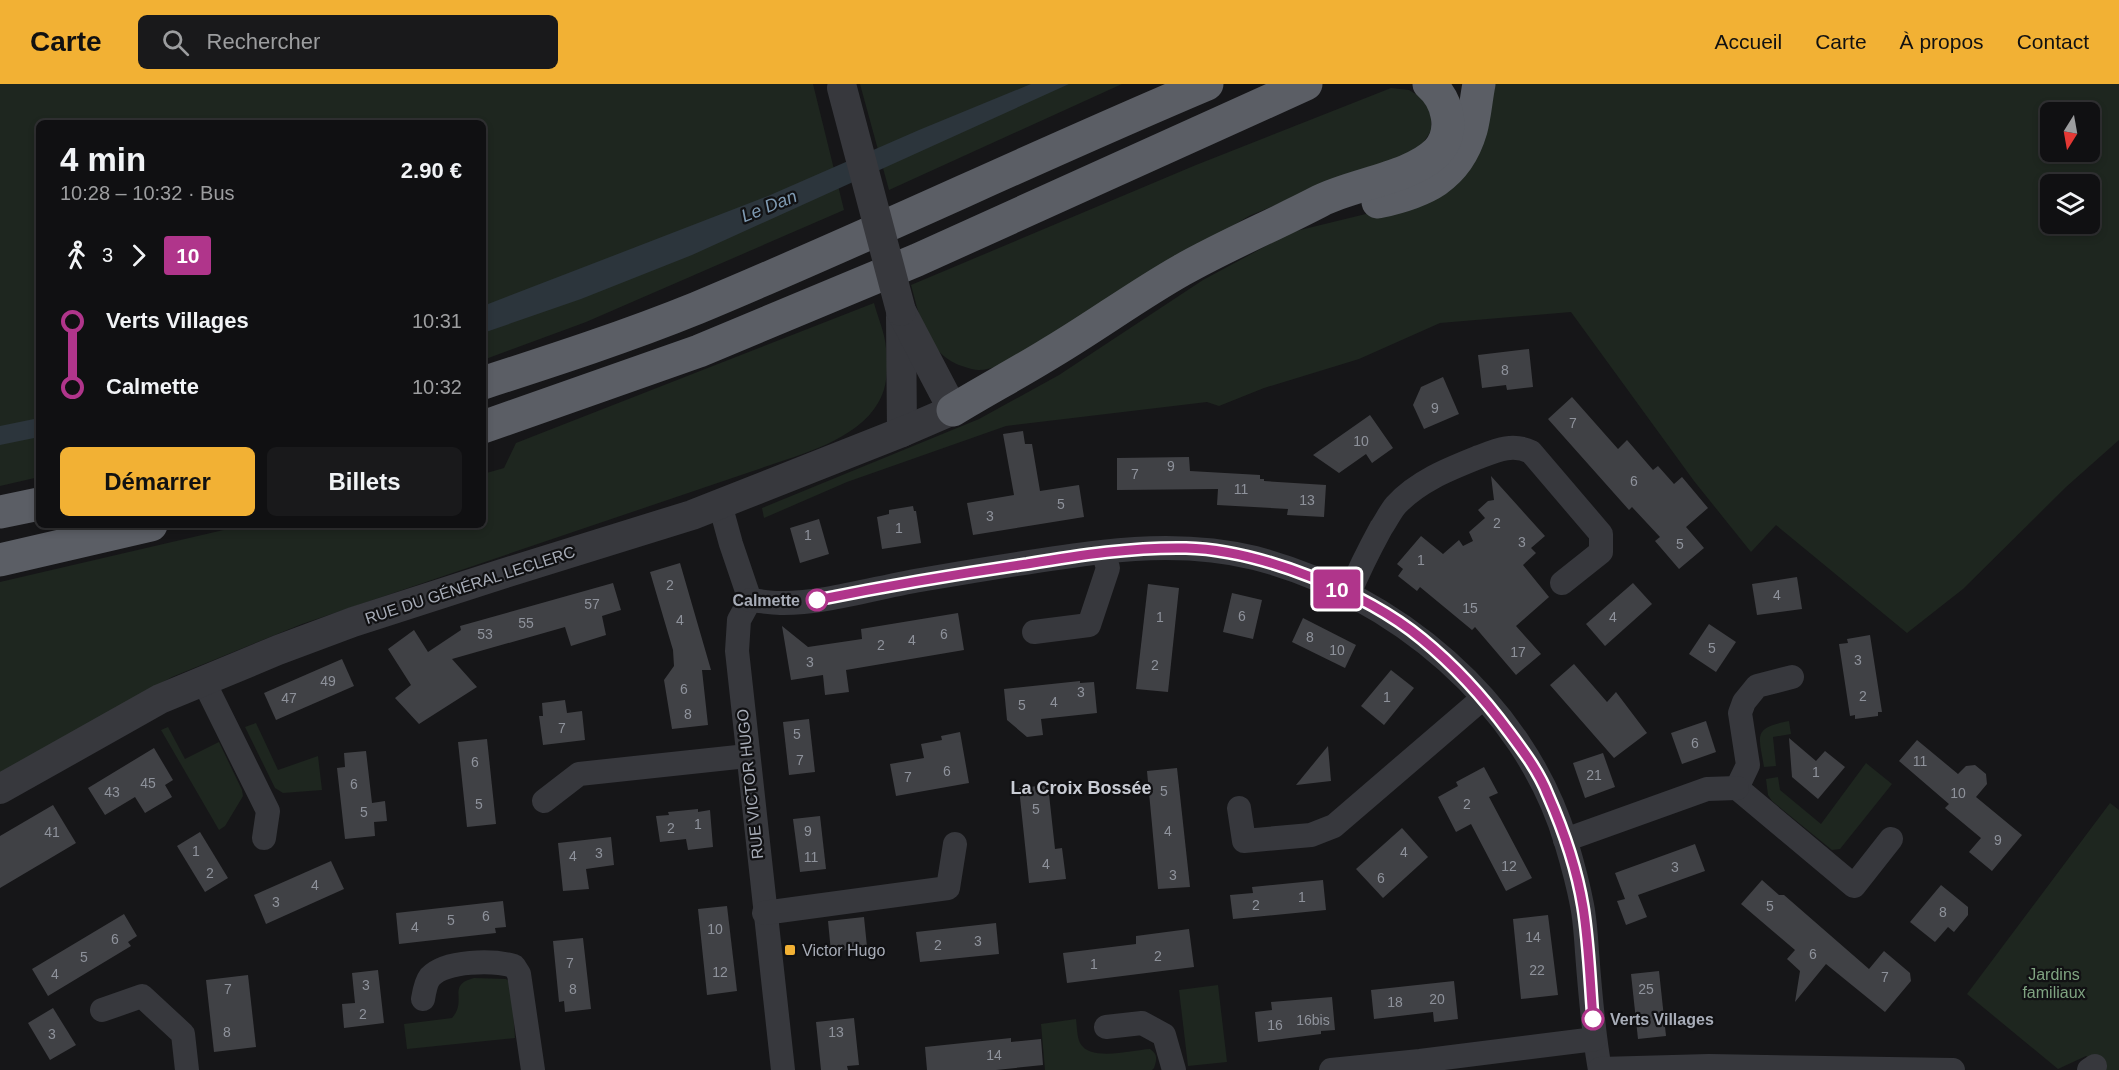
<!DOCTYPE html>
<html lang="fr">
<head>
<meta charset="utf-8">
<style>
	body { margin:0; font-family:Helvetica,sans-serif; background:#19191b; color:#f1f3f6; height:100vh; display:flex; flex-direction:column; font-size:22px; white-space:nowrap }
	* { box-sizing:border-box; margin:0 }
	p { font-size:20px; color:#9c9d9f }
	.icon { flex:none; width:33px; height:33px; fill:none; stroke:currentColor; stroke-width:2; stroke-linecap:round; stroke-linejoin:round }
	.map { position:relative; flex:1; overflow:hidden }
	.details { position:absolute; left:36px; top:36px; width:450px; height:408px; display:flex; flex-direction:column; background:#101012; border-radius:9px; box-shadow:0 3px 9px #0003,0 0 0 2px #303032 }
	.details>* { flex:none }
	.badge { padding:0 12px; border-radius:4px; font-size:21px; line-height:39px }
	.needle { width:39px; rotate:191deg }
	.tools { position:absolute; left:2040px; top:18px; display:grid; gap:12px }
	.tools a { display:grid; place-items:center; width:60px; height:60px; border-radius:9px; background:#101012; box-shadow:0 3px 9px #0003,0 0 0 2px #303032; font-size:30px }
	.map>.badge { position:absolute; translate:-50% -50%; box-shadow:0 0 0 3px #fff }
	.legs { display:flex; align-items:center; gap:9px; height:66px; padding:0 24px; font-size:20px }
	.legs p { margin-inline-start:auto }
	.head { display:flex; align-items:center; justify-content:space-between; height:102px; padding:0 24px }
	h1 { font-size:33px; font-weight:600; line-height:45px }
	.primary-button { display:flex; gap:12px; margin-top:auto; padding:12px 24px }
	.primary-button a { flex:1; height:69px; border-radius:9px; background:#f2b134; color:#111; font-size:24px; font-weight:600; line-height:69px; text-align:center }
	.primary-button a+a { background:#19191b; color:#f1f3f6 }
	ul { padding:0 24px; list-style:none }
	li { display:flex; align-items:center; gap:21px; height:66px; font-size:22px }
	li i { display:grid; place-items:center; width:9px; height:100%; margin:0 8px; background:currentColor }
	li i::after { content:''; width:15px; height:15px; margin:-8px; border:4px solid; border-radius:50%; background:#101012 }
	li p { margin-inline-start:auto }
	li:first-child i { background:linear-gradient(#0000 50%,currentColor 0) }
	li:last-child i { background:linear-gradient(currentColor 50%,#0000 0) }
	header { display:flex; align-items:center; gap:36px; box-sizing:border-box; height:84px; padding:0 30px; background:#f2b134; color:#111 }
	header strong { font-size:28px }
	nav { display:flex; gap:33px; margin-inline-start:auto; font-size:21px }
	.search { width:420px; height:54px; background:#19191b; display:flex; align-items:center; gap:15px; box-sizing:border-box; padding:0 21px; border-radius:9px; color:#9c9d9f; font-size:22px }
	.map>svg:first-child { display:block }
	.green { fill:#1e261f; fill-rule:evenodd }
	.water { fill:#2c353c }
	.building { fill:#404145 }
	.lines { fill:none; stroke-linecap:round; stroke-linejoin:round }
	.minor { stroke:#37383d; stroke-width:24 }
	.tertiary { stroke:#37383d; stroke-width:30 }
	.trunk { stroke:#5b5e65; stroke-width:33 }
	.tertiary-bridge { stroke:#37383d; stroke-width:30 }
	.line-1-casing { stroke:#fff; stroke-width:14 }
	.line-1 { stroke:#b0358b; stroke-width:9 }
	.stop-1-dot { fill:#fff; stroke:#b0358b; stroke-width:3 }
	.poi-dot { fill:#f2b134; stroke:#111113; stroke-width:2 }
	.labels { text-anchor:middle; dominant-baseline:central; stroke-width:4.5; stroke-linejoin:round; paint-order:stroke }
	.number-label { font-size:14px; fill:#8e929b }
	.street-label { font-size:16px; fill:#a8adb8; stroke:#111113 }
	.stop-label { font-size:16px; font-weight:bold; fill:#a8adb8; stroke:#111113; text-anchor:end }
	.poi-label { font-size:16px; fill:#a8adb8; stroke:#111113; text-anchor:start }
	.park-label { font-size:16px; fill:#7fa381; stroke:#111113 }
	.water-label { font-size:18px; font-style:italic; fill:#7f9bb3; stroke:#111113 }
	.neighbourhood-label { font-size:18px; font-weight:bold; fill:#c9ccd4; stroke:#111113 }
</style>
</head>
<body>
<header>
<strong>Carte</strong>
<div class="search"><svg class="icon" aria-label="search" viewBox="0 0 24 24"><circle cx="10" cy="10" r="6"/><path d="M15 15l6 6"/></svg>Rechercher</div>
<nav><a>Accueil</a><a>Carte</a><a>À propos</a><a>Contact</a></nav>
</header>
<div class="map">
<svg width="2119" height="986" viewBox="0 0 2119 986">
	<rect width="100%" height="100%" fill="#161618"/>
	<g class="green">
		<polygon points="0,0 813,0 844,126 586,238 483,276 483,39 39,39 39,393 0,402"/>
		<polygon points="860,0 1122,0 889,106"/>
		<path d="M1488,0H2119V356L2066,403L1963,505L1907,549L1776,441L1751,468L1694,397L1571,228L1440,239L1359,275L1264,304L1219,322L1207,318L1006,342L847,398L764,434L762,424L979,335L1059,291L1203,196L1292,148L1374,128ZM2050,28H2090V68H2050ZM2050,100H2090V140H2050Z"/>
		<path d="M1391,4L1409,6L1419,12L1428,22L1431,34V47L1421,62L1407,73L1316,104L1249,132L998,282C992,284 985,286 979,286C974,286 969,284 965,283C927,272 920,234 911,201L1196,81Z"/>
		<path d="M874,219C878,234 885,249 886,264C888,282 888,303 878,319C855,359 791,373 750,388L302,540L172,593L0,689V498L245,441H483V390L504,384L516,359Z"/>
		<path d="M1789,637L1791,650L1773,653L1776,682L1764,683C1759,651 1752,644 1789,637Z"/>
		<polygon points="256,639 278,686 318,672 322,706 283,709 275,704 245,643"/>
		<polygon points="168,643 185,675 219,658 242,706 243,712 225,742 219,746 161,646"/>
		<polygon points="1866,679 1892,700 1840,765 1832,766 1772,717 1768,711 1766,695 1778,693 1780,706 1821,740"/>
		<polygon points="2110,719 2119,726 2119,986 2105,986 2086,972 2058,985 1967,910"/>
		<path d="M474,894L506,895L511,899L515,954L407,965L404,940L452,934C468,916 446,901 474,894Z"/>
		<polygon points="1218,901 1227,978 1188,982 1179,906"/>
		<path d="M1076,935C1077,943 1077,953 1080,959C1090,978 1132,966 1150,965C1158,970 1157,976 1154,984L1152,986H1045L1041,940Z"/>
	</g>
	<g class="water">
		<polygon points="1031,0 1069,0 692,171 581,215 483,249 483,222 768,112 919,46"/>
		<polygon points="39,334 39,353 0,361 0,342"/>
	</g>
	<g class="building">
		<polygon points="1529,265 1533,303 1507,306 1506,301 1482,304 1478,271"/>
		<polygon points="1443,293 1459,330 1424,345 1413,321 1421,303"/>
		<polygon points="1572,313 1618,365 1627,356 1653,386 1658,382 1674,400 1682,393 1708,424 1686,443 1704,464 1679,485 1655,457 1660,453 1632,423 1629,426 1548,335"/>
		<polygon points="1370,331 1393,364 1372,379 1366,370 1339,389 1313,371"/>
		<polygon points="1023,347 1025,360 1032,360 1040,407 1079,401 1084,433 973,451 967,419 1014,411 1003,350"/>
		<polygon points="1189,373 1190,387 1260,391 1260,395 1264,395 1264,397 1326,401 1324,433 1287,431 1288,425 1217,421 1218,405 1117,406 1117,374"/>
		<polygon points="1491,392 1545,452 1531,464 1536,469 1523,481 1549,513 1516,542 1541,570 1516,591 1475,543 1472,546 1420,503 1417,507 1398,492 1403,485 1397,480 1421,452 1443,470 1459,456 1463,462 1473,457 1469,448 1485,434 1478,426 1488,417 1494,416"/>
		<polygon points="913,422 914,427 916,427 921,459 882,465 877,433 889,430 889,426"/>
		<polygon points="819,435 829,470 800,479 790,444"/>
		<polygon points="680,479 711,586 702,586 708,641 672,645 664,596 674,582 673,566 650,488"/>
		<polygon points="1797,493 1802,525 1757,531 1752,500"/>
		<polygon points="613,499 621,526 602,532 606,551 571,562 565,543 452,575 477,603 419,640 395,614 411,601 388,565 414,546 428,568 461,546 460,542"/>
		<polygon points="1633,499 1652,520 1605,562 1586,540"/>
		<polygon points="1148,500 1179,504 1168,608 1136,605"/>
		<polygon points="1232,509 1262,516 1253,555 1223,548"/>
		<polygon points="958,529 964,566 846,586 849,608 825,611 823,591 791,596 782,542 808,563 862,555 861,545"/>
		<polygon points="1303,534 1356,561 1345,584 1292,558"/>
		<polygon points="1709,540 1736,558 1716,588 1689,570"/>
		<polygon points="1870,551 1882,628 1878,628 1878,632 1855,635 1855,631 1850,632 1839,560 1848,559 1847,555"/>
		<polygon points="342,575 354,602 276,636 264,609"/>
		<polygon points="1574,580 1607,618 1616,608 1647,649 1614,674 1550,601"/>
		<polygon points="1391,586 1414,604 1384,641 1361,622"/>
		<polygon points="1080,597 1080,599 1094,598 1097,629 1041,635 1043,651 1027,653 1007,636 1004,605"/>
		<polygon points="565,616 567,629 582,627 585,656 543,661 539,632 543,632 542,619"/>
		<polygon points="809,635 815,688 789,691 783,638"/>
		<polygon points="1706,637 1716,668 1682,680 1671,649"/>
		<polygon points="960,648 969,699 896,712 890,680 924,674 921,660 942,656 941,652"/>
		<polygon points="1789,654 1816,677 1825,667 1845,683 1818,715 1792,693"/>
		<polygon points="487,655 496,740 467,743 458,658"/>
		<polygon points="1917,656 1958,690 1966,682 1975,681 1986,690 1987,700 1976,713 2022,751 1992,787 1969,768 1981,754 1945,724 1949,720 1899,677"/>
		<polygon points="1328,662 1331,697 1296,701"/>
		<polygon points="154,664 173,696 165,701 172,713 145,729 135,713 105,731 88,704"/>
		<polygon points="366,667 372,719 385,717 387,737 374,738 375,752 345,755 337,684 345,683 344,669"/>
		<polygon points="1603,669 1615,703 1585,714 1573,679"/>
		<polygon points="1484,683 1498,709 1489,713 1532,794 1506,807 1471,740 1456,748 1438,713 1458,702 1456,698"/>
		<polygon points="1177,684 1190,803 1158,805 1147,687"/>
		<polygon points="1048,701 1055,765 1062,764 1066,795 1029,799 1019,704"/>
		<polygon points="53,721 76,759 0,804 0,752"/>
		<polygon points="698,725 698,728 710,726 713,763 688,766 686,755 660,758 656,732 669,731 668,728"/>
		<polygon points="820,732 826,785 800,788 793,735"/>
		<polygon points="1402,744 1428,773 1383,814 1356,785"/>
		<polygon points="200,748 228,794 205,808 177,762"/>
		<polygon points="611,753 614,781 586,785 589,805 563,807 558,759"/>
		<polygon points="1695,760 1705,787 1638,811 1647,833 1626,841 1617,817 1625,815 1615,789"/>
		<polygon points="331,777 344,805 266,840 254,811"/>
		<polygon points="1323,796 1326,826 1233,835 1230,811 1253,809 1252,803"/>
		<polygon points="1762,796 1779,811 1784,811 1869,885 1884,867 1910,889 1911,897 1885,928 1826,880 1795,918 1800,887 1787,875 1795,866 1741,820"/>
		<polygon points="1941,801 1968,823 1968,831 1954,848 1948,843 1935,858 1910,838"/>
		<polygon points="503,817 506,843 495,844 496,849 399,860 396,829"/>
		<polygon points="727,822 737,907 707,911 698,825"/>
		<polygon points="124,830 137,852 128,858 131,862 48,912 32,885"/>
		<polygon points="1548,831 1558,911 1521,915 1513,835"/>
		<polygon points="864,833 867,863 831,868 828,837"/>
		<polygon points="996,839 999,870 920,878 916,848"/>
		<polygon points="1189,845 1194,883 1067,899 1063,869 1136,860 1136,852"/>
		<polygon points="583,854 591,925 565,928 564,917 559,918 553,857"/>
		<polygon points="378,886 384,939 344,944 342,920 355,919 352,889"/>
		<polygon points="1659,887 1666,952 1638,955 1631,890"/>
		<polygon points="248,891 256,963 214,968 206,896"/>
		<polygon points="1454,897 1458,935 1434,938 1433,928 1374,935 1371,906"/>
		<polygon points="1332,913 1335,946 1321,947 1321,950 1258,958 1255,928 1272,926 1271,918"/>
		<polygon points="53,924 76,961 50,976 28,939"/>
		<polygon points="854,934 859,981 847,982 848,986 821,986 816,938"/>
		<polygon points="1011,954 1011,958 1041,955 1043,981 996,986 927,986 925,963"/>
	</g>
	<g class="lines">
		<g class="minor">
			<polyline points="720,420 731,460 750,516 739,536 737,567 783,986"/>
			<path d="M1349,510C1358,488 1369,466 1381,444C1386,437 1390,428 1396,421C1418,397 1449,385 1479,373C1497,366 1513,359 1531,368L1601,450V468L1562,499"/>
			<path d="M750,516C760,517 770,519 780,519C824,520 881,502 926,495C984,485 1043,475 1102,468C1152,462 1206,462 1255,474C1394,510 1524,618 1566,758C1572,778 1578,800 1582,821C1585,836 1586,853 1587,868C1590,908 1593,947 1600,986"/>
			<polyline points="1034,548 1089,541 1108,484 1103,468"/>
			<polyline points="203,596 268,727 264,754"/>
			<polyline points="1737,704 1854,802 1891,755"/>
			<polyline points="1737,704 1748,681 1740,629 1744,618 1757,602 1792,593"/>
			<polyline points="544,717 579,690 747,672"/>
			<polyline points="1239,724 1244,757 1311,751 1334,742 1483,614"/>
			<polyline points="1565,756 1707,705 1737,704"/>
			<polyline points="764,829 948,804 955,760"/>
			<path d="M423,915C424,909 426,898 430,893C446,876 493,876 514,882L519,890L533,986"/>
			<polyline points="102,926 142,912 183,950 187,986"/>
			<polyline points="1106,943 1142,939 1164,951 1174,986"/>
			<polyline points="1600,985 1709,982 1953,986"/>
			<polyline points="1331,986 1420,977 1595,955"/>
			<polyline points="2089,986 2095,982"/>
		</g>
		<g class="tertiary">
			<polyline points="901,233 902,348"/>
			<polyline points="0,705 160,615 278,566 353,538 502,490 692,431 902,348 953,326 901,227"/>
		</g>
		<g class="trunk">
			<path d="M1378,118C1424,108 1457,94 1471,46C1475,31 1476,15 1479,0"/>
			<path d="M483,299C554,276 628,252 697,224C868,153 1036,72 1207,0"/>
			<path d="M953,326C984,307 1016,290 1047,271C1093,244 1136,212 1182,186C1226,161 1274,141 1320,117C1353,100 1411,94 1437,68C1456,48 1448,16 1429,0"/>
			<polyline points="483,343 699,267 917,176 1306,0"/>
			<polyline points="0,428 39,420"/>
			<polyline points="0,476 151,441"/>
		</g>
		<polyline class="tertiary-bridge" points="842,4 901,227"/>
	</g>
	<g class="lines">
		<defs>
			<path id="line-1" d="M817,516C887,502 957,490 1027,480C1080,471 1133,463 1186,464C1260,466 1365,508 1422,555C1455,582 1484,614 1509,648C1524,668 1539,688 1548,711C1563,745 1577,786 1583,823C1589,860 1590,898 1593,935"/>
		</defs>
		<use href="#line-1" class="line-1-casing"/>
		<use href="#line-1" class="line-1"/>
	</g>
	<g class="stop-1-dot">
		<circle cx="817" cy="516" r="10"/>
		<circle cx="1593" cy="935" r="10"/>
	</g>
	<rect class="poi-dot" x="784" y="860" width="12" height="12" rx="3"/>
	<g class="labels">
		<g class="number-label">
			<text x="1505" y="286">8</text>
			<text x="1435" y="324">9</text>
			<text x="1573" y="339">7</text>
			<text x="1361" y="357">10</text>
			<text x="1171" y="382">9</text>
			<text x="1135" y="390">7</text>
			<text x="1634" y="397">6</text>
			<text x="1241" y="405">11</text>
			<text x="1307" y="416">13</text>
			<text x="1061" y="420">5</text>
			<text x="990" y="432">3</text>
			<text x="1497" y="439">2</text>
			<text x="899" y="444">1</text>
			<text x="808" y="451">1</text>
			<text x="1522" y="458">3</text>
			<text x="1680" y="460">5</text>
			<text x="1421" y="476">1</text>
			<text x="670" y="501">2</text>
			<text x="1777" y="511">4</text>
			<text x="592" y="520">57</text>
			<text x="1470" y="524">15</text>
			<text x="1242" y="532">6</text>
			<text x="1160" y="533">1</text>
			<text x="1613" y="533">4</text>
			<text x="680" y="536">4</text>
			<text x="526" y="539">55</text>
			<text x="485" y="550">53</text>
			<text x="944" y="550">6</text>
			<text x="1310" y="553">8</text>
			<text x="912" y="556">4</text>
			<text x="881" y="561">2</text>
			<text x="1712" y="564">5</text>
			<text x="1337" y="566">10</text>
			<text x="1518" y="568">17</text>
			<text x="1858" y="576">3</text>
			<text x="810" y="578">3</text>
			<text x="1155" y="581">2</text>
			<text x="328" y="597">49</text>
			<text x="684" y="605">6</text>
			<text x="1081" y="608">3</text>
			<text x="1863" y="612">2</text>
			<text x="1387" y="613">1</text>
			<text x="289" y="614">47</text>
			<text x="1054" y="618">4</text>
			<text x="1022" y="621">5</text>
			<text x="688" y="630">8</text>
			<text x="562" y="644">7</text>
			<text x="797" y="650">5</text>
			<text x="1695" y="659">6</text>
			<text x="800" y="676">7</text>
			<text x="1920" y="677">11</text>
			<text x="475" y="678">6</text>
			<text x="947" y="687">6</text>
			<text x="1816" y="688">1</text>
			<text x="1594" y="691">21</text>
			<text x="908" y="693">7</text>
			<text x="148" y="699">45</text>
			<text x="354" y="700">6</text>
			<text x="1164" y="707">5</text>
			<text x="112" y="708">43</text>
			<text x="1958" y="709">10</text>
			<text x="479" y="720">5</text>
			<text x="1467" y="720">2</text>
			<text x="1036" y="725">5</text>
			<text x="364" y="728">5</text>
			<text x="698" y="740">1</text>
			<text x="671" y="744">2</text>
			<text x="808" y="747">9</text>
			<text x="1168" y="747">4</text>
			<text x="52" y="748">41</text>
			<text x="1998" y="756">9</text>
			<text x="196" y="767">1</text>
			<text x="1404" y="768">4</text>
			<text x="599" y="769">3</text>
			<text x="573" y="772">4</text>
			<text x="811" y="773">11</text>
			<text x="1046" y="780">4</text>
			<text x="1509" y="782">12</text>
			<text x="1675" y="783">3</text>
			<text x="210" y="789">2</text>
			<text x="1173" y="791">3</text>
			<text x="1381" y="794">6</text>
			<text x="315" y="801">4</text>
			<text x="1302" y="813">1</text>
			<text x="276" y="818">3</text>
			<text x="1256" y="821">2</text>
			<text x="1770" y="822">5</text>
			<text x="1943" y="828">8</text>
			<text x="486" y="832">6</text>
			<text x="451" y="836">5</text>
			<text x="415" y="843">4</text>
			<text x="715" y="845">10</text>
			<text x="1533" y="853">14</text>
			<text x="115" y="855">6</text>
			<text x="978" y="857">3</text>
			<text x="938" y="861">2</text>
			<text x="1813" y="870">6</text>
			<text x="1158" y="872">2</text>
			<text x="84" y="873">5</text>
			<text x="570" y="879">7</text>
			<text x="1094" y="880">1</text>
			<text x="1537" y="886">22</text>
			<text x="720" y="888">12</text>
			<text x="55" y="890">4</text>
			<text x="1885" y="893">7</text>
			<text x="366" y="901">3</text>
			<text x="228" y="905">7</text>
			<text x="573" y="905">8</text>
			<text x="1646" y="905">25</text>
			<text x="1437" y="915">20</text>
			<text x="1395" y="918">18</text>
			<text x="363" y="930">2</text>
			<text x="1313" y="936">16bis</text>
			<text x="1275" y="941">16</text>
			<text x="227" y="948">8</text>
			<text x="836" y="948">13</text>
			<text x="52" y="950">3</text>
			<text x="994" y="971">14</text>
		</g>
		<g class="street-label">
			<text transform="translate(470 501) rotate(-18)">RUE DU GÉNÉRAL LECLERC</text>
			<text transform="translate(750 700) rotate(-96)">RUE VICTOR HUGO</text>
		</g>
		<g class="stop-label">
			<text x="800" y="516">Calmette</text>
			<text x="1610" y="935" text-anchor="start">Verts Villages</text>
		</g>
		<g class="poi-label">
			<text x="802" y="866">Victor Hugo</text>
		</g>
		<g class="park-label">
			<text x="2054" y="890">Jardins<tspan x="2054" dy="18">familiaux</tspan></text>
		</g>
		<g class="water-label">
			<text transform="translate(769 122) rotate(-22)">Le Dan</text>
		</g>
		<g class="neighbourhood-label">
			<text x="1081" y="704">La Croix Bossée</text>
		</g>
	</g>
</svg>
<div class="tools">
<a><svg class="needle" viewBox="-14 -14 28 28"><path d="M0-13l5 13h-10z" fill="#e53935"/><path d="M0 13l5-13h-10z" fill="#9c9d9f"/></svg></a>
<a><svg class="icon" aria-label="layers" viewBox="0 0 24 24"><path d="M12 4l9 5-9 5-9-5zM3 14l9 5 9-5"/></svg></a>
</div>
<b class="badge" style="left:1337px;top:505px;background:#b0358b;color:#fff">10</b>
<section class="details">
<div class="head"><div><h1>4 min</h1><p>10:28 – 10:32 · Bus</p></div><b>2.90 €</b></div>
<div class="legs"><svg class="icon" aria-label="walk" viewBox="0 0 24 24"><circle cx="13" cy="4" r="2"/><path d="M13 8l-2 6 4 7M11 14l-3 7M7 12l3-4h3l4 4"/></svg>3<svg class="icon" aria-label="forward" viewBox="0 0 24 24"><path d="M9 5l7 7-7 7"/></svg><b class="badge" style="background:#b0358b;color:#fff">10</b></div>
<ul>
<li><i style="color:#b0358b"></i><b>Verts Villages</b><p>10:31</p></li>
<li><i style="color:#b0358b"></i><b>Calmette</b><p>10:32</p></li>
</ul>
<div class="primary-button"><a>Démarrer</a><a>Billets</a></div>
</section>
</div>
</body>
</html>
